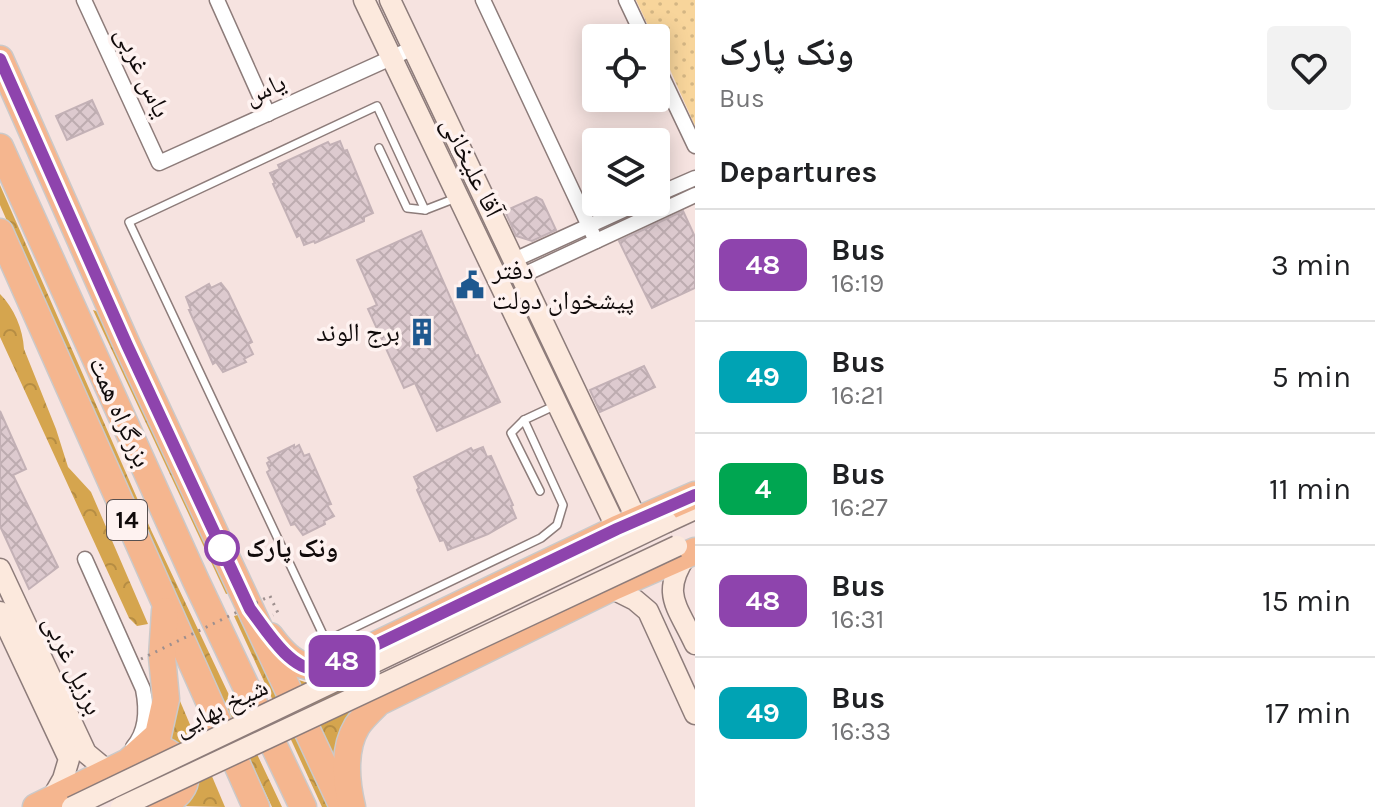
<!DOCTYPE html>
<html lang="en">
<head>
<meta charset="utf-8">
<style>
	body { margin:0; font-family:Karla,"Noto Naskh Arabic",sans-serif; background:#f2f2f2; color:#202124; height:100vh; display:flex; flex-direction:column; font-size:30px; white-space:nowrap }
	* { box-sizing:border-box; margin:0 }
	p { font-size:26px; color:#757577 }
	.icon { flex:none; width:44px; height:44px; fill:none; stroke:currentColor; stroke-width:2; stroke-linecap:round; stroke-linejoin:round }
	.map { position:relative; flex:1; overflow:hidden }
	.details { display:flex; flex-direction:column; background:#fff; width:680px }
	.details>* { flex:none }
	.badge { padding:0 16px; border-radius:12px; font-size:28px; line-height:52px }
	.fabs { position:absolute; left:582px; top:24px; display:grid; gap:16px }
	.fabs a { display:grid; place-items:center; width:88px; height:88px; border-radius:8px; background:#fff; box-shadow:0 4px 20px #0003; font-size:40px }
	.map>.badge { position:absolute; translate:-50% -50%; box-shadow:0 0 0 4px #fff }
	h2 { padding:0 24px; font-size:30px; line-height:72px }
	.round { display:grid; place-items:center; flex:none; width:84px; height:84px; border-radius:8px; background:#f2f2f2 }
	.overview { display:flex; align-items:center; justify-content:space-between; height:136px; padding:0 24px }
	h1 { font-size:38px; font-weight:800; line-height:60px }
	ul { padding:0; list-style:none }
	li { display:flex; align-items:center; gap:24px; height:112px; padding:0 24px; border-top:2px solid #e0e0e0 }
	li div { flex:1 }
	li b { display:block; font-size:30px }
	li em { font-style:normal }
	li .badge { min-width:88px; font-weight:700; text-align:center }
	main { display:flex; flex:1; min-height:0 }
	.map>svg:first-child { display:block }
	.forest { fill:url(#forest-crowns) }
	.park { fill:url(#park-dots) }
	.building { fill:url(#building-cross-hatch); stroke:#c3b1b6; stroke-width:2 }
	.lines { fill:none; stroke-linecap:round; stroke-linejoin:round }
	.lane-casing { stroke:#8d7c7a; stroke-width:10 }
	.street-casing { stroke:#8d7c7a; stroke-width:17 }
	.secondary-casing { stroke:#8d7c7a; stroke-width:23 }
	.highway-casing { stroke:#cbc9c9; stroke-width:29 }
	.path { stroke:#9d8f8e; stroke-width:3; stroke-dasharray:2 6; stroke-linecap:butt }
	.lane { stroke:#fff; stroke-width:7 }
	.street { stroke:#fff; stroke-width:14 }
	.secondary { stroke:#fce9dd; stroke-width:20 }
	.highway { stroke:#f5b68f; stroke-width:26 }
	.secondary-bridge-casing { stroke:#8d7c7a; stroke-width:23; stroke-linecap:butt }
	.path-bridge { stroke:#9d8f8e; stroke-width:3; stroke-dasharray:2 6; stroke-linecap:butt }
	.secondary-bridge { stroke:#fce9dd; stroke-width:20 }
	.line-casing { stroke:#fff; stroke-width:18 }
	.line { stroke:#8e44ad; stroke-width:12 }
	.stop-dot { fill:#fff; stroke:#8e44ad; stroke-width:4 }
	.labels { text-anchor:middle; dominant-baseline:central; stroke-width:7; stroke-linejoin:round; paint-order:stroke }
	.shield { fill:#fef2f0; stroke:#585050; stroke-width:2 }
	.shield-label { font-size:24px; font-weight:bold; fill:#110b0b }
	.street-label { font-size:26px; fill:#110b0b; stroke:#fef2f0 }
	.poi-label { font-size:26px; fill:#110b0b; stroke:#fef2f0; text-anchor:start }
	.stop-label { font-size:26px; font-weight:bold; fill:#110b0b; stroke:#fef2f0; text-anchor:start }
</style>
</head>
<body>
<main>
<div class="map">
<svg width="695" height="807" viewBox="0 0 695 807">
	<defs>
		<pattern id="forest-crowns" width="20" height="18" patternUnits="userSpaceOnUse" patternTransform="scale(2)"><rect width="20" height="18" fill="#d5a54e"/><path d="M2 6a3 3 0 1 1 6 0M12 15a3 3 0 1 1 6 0" fill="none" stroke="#b68d43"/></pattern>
		<pattern id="park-dots" width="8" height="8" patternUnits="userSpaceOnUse" patternTransform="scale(2)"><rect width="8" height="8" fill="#f8d59b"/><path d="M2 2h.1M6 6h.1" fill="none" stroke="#d4b684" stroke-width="1.8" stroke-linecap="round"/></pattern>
		<pattern id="building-cross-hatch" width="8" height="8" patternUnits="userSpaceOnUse" patternTransform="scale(2)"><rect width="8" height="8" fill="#ddcacf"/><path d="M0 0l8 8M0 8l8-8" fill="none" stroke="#bdacb0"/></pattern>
	</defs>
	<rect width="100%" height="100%" fill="#f6e3e0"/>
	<g class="forest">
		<polygon points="0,185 151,530 282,807 272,807 162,574 0,205"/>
		<path d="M0,294C14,308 23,329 24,349L56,429L68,467L91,492L148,624L137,626L129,618L0,337Z"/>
		<polygon points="93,310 102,313 233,592 226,594"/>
		<polygon points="241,614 331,807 322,807 234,616"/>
		<polygon points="355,665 372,702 340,774 287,676 308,683"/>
		<polygon points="180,701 225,807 182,806 165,739 174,704"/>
	</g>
	<polygon class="park" points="636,0 695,0 695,126 656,38 654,38"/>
	<g class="building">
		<polygon points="92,100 103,124 67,140 56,116"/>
		<polygon points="340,141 344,151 347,150 373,213 364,217 364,221 315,243 314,241 304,245 300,235 297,237 273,184 275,183 270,173 280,169 278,165 328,142 330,145"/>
		<polygon points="536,197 542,200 556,230 532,241 516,236 505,211"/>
		<polygon points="683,211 695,237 695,288 652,308 619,241"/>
		<polygon points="421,231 476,356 478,355 500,402 437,431 415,383 404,388 368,309 377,305 357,260"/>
		<polygon points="221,283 228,292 252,342 248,344 253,354 244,359 246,362 223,372 216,362 213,364 189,310 191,310 186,297 209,284 211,288"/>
		<polygon points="644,366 655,387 600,412 590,390"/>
		<polygon points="0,411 26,469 13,475 58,567 29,589 0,526"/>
		<polygon points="294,445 294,448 299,445 304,456 309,454 331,504 327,505 334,516 324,521 325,524 303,535 295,524 291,525 267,472 270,470 267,463 270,461 268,458"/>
		<polygon points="483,447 487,457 491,456 513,505 511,506 516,518 488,534 448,550 444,540 440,541 417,490 419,488 414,477 471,448 473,451"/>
	</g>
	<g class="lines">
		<defs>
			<g id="lane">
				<polyline points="379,148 407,208 425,210"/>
				<polyline points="456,198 425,210 377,106 129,222 326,641 541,538 557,525 563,505 524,420 554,406"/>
				<polyline points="524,420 511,433 540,491"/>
			</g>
			<g id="street">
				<polyline points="84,0 159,163 413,48"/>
				<polyline points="217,0 268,114"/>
				<polyline points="483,0 596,241"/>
				<polyline points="626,0 644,38"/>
				<polyline points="656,64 695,146"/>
				<polyline points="656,195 695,178"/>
				<polyline points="514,260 641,202"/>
				<polyline points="521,276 695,195"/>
				<path d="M85,559L143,689C147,709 147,731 133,747"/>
			</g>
			<g id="secondary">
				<polyline points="364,0 617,529"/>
				<polyline points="390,0 637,520"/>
				<polyline points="667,522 695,509"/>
				<path d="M687,554C660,594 677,605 695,644"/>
				<polyline points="0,569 86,753 110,773"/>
				<polyline points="611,588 635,600 648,611 695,714"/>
				<polyline points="0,612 69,759 63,779 51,800"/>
			</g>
			<g id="highway">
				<polyline points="0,59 127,345 343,807"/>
				<polyline points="0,147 196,581 303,807"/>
				<polyline points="0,232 256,807"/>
				<path d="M270,636C290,663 303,672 336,664L617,529L695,495"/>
				<path d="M154,747C172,750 195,771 181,790C176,798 167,802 160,807"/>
				<polyline points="36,807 128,762 158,735 166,699 162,657 165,611"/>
				<path d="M352,807C346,782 343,749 357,726C363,717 372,709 379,702L613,587L695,551"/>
			</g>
		</defs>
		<use href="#lane" class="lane-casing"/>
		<use href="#street" class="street-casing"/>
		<use href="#secondary" class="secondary-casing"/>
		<use href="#highway" class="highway-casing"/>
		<polyline class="path" points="270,596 278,613 273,615"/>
		<use href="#lane" class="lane"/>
		<use href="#street" class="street"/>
		<use href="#secondary" class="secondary"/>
		<use href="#highway" class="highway"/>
		<defs>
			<g id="secondary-bridge">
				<polyline points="72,807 667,522"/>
				<polyline points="121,807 677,546"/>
			</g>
		</defs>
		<use href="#secondary-bridge" class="secondary-bridge-casing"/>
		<polyline class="path-bridge" points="141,659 270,596"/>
		<use href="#secondary-bridge" class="secondary-bridge"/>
	</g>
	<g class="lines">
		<defs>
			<path id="line" d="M0,59L127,345L250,609C264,627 290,671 317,669C323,668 330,665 336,664L617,529L695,495"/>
		</defs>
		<use href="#line" class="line-casing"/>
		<use href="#line" class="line"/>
	</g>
	<defs>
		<symbol id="civic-bare" viewBox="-9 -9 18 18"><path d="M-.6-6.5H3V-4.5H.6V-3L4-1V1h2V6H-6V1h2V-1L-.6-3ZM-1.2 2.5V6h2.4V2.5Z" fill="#1e588f" stroke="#fef2f0" stroke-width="2.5" paint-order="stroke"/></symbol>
		<symbol id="building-bare" viewBox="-9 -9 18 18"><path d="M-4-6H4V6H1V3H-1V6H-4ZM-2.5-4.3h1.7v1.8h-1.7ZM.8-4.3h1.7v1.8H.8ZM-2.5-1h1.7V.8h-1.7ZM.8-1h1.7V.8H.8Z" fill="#1e588f" stroke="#fef2f0" stroke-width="2.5" paint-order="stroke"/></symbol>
	</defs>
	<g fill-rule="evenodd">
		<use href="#civic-bare" x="450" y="265" width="40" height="40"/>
		<use href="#building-bare" x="402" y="312" width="40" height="40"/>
	</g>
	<circle class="stop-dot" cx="222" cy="548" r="16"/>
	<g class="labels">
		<rect class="shield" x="107" y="500" width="40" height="40" rx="6"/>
		<g class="shield-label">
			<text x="127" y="520">14</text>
		</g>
		<g class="street-label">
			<text transform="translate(143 72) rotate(65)">یاس غربی</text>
			<text transform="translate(265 89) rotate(-24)">یاس</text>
			<text transform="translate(472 167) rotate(64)">آقا علیخانی</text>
			<text transform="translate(120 412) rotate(66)">بزرگراه همت</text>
			<text transform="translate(73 665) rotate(65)">برزیل غربی</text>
			<text transform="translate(221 707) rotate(-26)">شیخ بهایی</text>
		</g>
		<g class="poi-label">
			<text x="492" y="270">دفتر<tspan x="492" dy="30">پیشخوان دولت</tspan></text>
			<text x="400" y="332" text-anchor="end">برج الوند</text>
		</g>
		<g class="stop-label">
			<text x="246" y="548">ونک پارک</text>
		</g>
	</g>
</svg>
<div class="fabs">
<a><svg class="icon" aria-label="locate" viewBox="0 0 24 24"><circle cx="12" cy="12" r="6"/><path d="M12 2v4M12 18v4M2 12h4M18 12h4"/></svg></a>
<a><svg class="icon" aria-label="layers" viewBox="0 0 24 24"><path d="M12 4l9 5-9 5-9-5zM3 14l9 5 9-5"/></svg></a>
</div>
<b class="badge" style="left:342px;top:661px;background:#8e44ad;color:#fff">48</b>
</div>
<section class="details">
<div class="overview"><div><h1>ونک پارک</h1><p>Bus</p></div><a class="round"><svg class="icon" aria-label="heart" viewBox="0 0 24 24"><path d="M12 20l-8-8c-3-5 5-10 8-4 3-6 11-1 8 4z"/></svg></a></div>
<h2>Departures</h2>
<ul>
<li><span class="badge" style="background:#8e44ad;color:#fff">48</span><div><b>Bus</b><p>16:19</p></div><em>3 min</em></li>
<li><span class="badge" style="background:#00a3b4;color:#fff">49</span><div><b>Bus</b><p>16:21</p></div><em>5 min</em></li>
<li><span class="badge" style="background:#00a651;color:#fff">4</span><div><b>Bus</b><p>16:27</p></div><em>11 min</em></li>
<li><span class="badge" style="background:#8e44ad;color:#fff">48</span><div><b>Bus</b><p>16:31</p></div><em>15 min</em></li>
<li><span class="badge" style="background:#00a3b4;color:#fff">49</span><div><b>Bus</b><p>16:33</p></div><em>17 min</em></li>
</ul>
</section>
</main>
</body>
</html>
